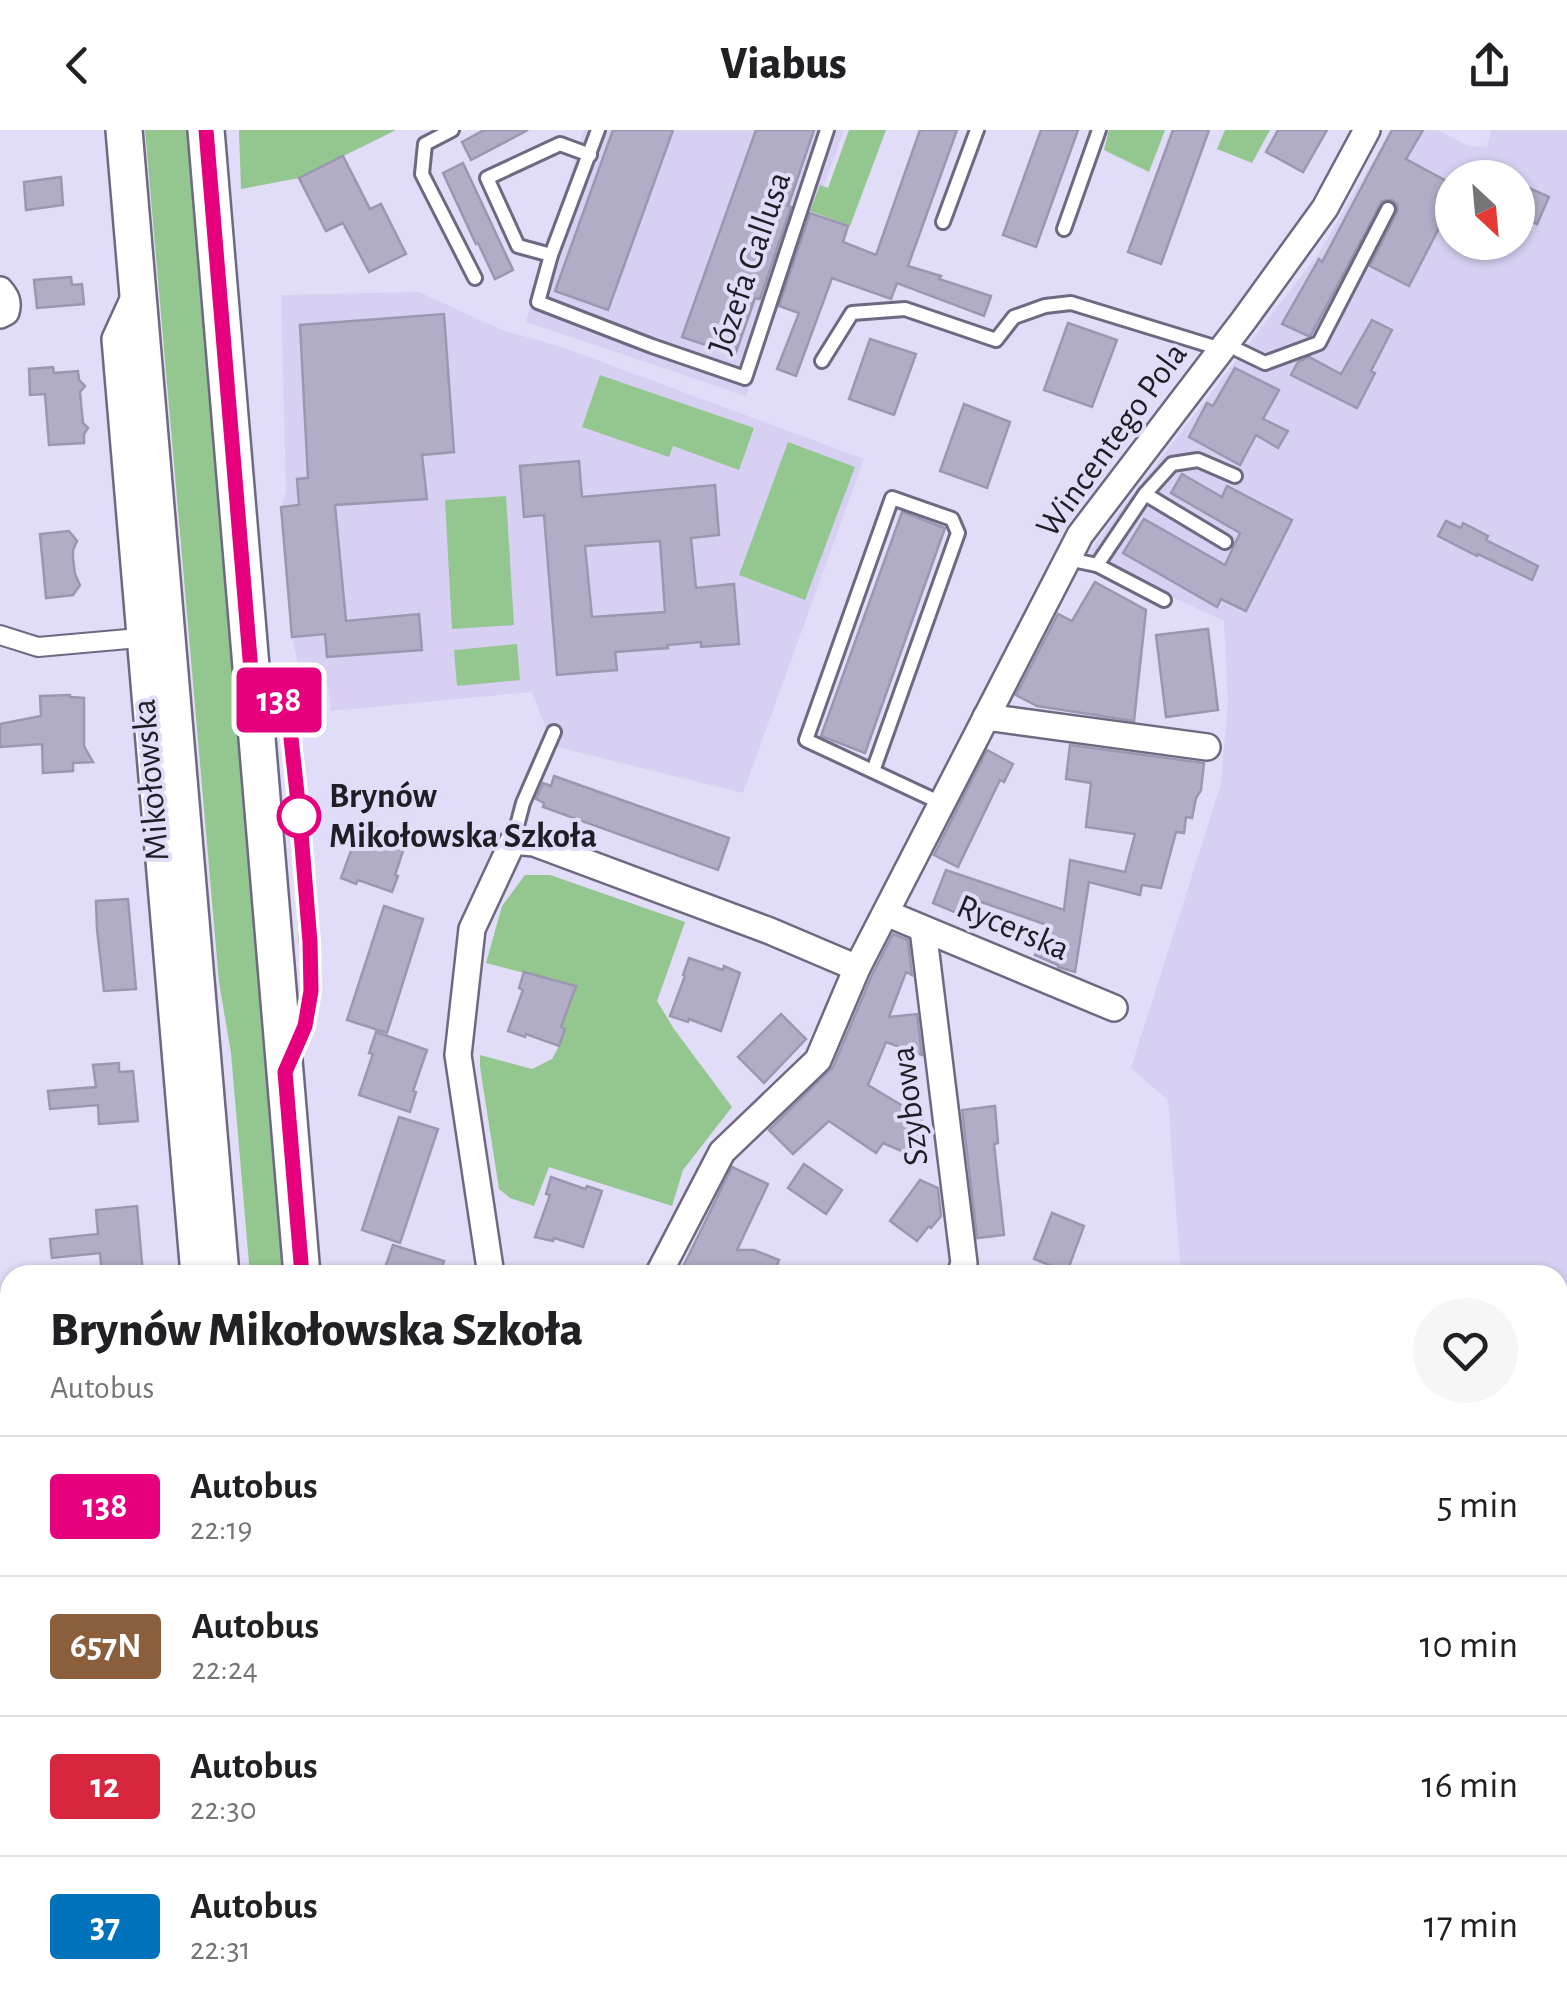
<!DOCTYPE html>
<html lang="pl">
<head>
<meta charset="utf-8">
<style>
	body { margin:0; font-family:"Alegreya Sans",sans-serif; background:#f6f6f6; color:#202124; height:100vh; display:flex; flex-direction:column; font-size:38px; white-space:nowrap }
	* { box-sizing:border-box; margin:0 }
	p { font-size:32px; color:#757577 }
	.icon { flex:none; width:55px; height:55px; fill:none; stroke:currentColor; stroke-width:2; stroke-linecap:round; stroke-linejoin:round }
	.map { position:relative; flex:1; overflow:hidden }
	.drawer { position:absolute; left:0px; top:1135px; width:1568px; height:750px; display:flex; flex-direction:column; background:#fff; border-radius:30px 30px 0 0; box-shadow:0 2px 8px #0004 }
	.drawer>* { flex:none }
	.badge { padding:0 20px; border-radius:8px; font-size:35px; line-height:65px }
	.needle { width:65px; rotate:154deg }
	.tools { position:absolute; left:1435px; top:30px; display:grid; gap:20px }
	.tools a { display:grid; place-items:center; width:100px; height:100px; border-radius:50%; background:#fff; box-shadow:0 2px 8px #0004; font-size:50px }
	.map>.badge { position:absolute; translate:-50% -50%; box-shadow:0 0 0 5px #fff }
	.round { display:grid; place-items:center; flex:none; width:105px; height:105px; border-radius:52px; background:#f6f6f6 }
	.head { display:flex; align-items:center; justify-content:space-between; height:170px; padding:0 50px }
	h1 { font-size:48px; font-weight:800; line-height:75px }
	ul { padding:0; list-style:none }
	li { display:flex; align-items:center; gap:30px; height:140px; padding:0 50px; border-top:2px solid #e0e0e0 }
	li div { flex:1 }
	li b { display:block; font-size:38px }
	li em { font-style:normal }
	li .badge { min-width:110px; font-weight:700; text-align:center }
	header { display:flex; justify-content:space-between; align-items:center; height:130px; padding:0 50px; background:#fff; font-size:45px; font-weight:800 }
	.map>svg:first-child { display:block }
	.built { fill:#d7d0f2; fill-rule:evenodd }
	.green { fill:#94c690 }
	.building { fill:#b2adc7; stroke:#9c97b0; stroke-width:2.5; fill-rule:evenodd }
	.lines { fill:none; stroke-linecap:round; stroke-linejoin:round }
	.service-casing { stroke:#6e6980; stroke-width:18 }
	.pedestrian-casing { stroke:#6e6980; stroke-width:22 }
	.minor-casing { stroke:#6e6980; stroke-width:30 }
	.secondary-casing { stroke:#6e6980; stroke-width:40 }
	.service { stroke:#fff; stroke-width:12 }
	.pedestrian { stroke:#fff; stroke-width:18 }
	.minor { stroke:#fff; stroke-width:25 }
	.secondary { stroke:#fff; stroke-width:35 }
	.rail { stroke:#878396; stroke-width:6 }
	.line-casing { stroke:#fff; stroke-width:22 }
	.line { stroke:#e6007e; stroke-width:15 }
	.stop-dot { fill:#fff; stroke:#e6007e; stroke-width:5 }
	.labels { text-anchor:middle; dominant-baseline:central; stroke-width:8; stroke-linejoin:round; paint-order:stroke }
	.street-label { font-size:35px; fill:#1f1d26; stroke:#e1dcf7 }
	.stop-label { font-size:35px; font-weight:bold; fill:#1f1d26; stroke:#e1dcf7; text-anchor:start }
</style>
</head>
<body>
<header><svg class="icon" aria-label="back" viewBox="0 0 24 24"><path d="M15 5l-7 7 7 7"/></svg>Viabus<svg class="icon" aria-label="share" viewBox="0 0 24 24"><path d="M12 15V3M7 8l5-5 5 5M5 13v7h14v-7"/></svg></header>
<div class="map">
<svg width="1567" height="1885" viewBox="0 0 1567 1885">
	<rect width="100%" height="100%" fill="#e1dcf7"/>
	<g class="built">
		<polygon points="584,0 844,0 746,266 526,192"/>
		<path d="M1391,0H1438L1468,16L1487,17L1491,0H1567V1885H776L777,1875H1558V1145H1181L1168,970L1131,938L1221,654L1228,574L1224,491L1088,428L1096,412L1319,123ZM1452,48H1518V112H1452Z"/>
		<polygon points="419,162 502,200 562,217 864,329 743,663 553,616 532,562 331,581 328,556 303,557 292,507 281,377 286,361 281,165"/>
	</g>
	<g class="green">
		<polygon points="145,0 190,0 285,1145 250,1145 231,923 219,852"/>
		<polygon points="239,0 396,0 299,48 241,59"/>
		<polygon points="849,0 886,0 850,96 810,81 820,55 828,58"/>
		<polygon points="1109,0 1165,0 1149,42 1104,20"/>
		<polygon points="1225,0 1270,0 1252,33 1217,19"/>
		<polygon points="600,245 754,298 739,340 673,316 669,327 582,297"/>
		<polygon points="788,312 855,337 805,470 739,445"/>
		<polygon points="506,366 514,495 452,499 445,370"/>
		<polygon points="517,514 520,550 457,556 454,520"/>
		<polygon points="525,745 550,745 685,792 657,871 674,899 732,977 683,1040 672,1076 549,1037 534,1076 510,1068 499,1059 480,937 480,925 532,939 552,929 559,916 561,897 575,856 486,833 502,776"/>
		<polygon points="39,1875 246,1875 246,1885 228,1885 227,1880 118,1885 5,1885 4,1878"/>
		<polygon points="497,1875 777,1875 776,1885 504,1885"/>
	</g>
	<g class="building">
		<polygon points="484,0 528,0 471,30 462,12"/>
		<polygon points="613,0 673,0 608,180 555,161"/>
		<polygon points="756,0 814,0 788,76 791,77 760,169 755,168 735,225 682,207"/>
		<polygon points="920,0 957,0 908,136 941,146 939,149 991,166 984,186 897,153 891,169 832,148 796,246 777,239 799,183 779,176 810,83 848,96 843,112 876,125"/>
		<polygon points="1041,0 1078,0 1036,117 1003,105"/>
		<polygon points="1173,0 1209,0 1161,134 1128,122"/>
		<polygon points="1278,0 1327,0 1303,42 1266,22"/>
		<polygon points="1392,0 1423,0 1406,29 1452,54 1452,73 1409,156 1370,136 1398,80 1397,74 1392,70 1382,71 1311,205 1308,206 1282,194 1319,129 1322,132"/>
		<polygon points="343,26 370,79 381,74 406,124 369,142 343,93 326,101 299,48"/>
		<polygon points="463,33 513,140 495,149 478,113 476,114 443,43"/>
		<polygon points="61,47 63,75 26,80 24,52"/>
		<polygon points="1518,53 1549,67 1537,94 1518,85"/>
		<polygon points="71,147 72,155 82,154 84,174 37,178 34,150"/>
		<polygon points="444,184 454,322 422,325 427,369 335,375 346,491 419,484 422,520 327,527 325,504 292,507 281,377 299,375 297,349 308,348 300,195"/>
		<polygon points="1372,190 1392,200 1371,241 1375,243 1357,278 1291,245 1298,232 1309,227 1341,244"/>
		<polygon points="1068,193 1117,210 1092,277 1044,260"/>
		<polygon points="870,209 916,224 894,285 849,269"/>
		<polygon points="53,237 54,243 78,241 79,250 85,256 80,262 83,293 88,298 84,304 84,313 49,315 45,264 30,265 29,239"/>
		<polygon points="1235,238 1279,260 1263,289 1288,301 1278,318 1256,305 1240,335 1189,307 1207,273 1213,276"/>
		<polygon points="964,274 1010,292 987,358 940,341"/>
		<path d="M579,331L582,367L715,355L719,405L691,408L696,458L734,454L739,514L701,517V512L667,515L668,518L615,522L617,540L557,545L544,385L524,387L520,336ZM660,411L665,482L592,487L585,416Z"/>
		<polygon points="1182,344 1222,367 1227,356 1292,390 1246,481 1221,469 1217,477 1123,423 1144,389 1225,435 1240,403 1171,363"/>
		<polygon points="902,382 945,398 865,623 821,606"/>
		<polygon points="1446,391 1461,398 1463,393 1488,406 1486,410 1538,436 1532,450 1478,424 1477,426 1438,406"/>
		<polygon points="69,401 77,411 73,420 73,429 75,444 80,455 73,465 46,468 40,404"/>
		<polygon points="1095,452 1146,480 1134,591 1037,576 1016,565 1058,484 1072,491"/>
		<polygon points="1208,499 1218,580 1166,587 1156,505"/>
		<polygon points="70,565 70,567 84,568 84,616 93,632 73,633 73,641 43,643 42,614 0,617 0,594 41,586 40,566"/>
		<polygon points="1070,615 1204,633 1201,660 1196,668 1192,688 1186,687 1184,703 1176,702 1161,758 1142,755 1140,765 1089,752 1075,842 1058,837 1058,835 1035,825 1047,795 970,768 964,786 933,773 946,740 1064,780 1070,730 1125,742 1135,704 1086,697 1091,653 1066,649"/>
		<polygon points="987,620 1013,634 1004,652 1000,650 958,737 934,725"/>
		<polygon points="554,646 729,708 718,740 543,677 544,673 536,669 543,653 551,656"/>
		<polygon points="362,691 391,702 393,698 409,703 395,745 398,746 392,762 358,750 356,754 341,748"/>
		<polygon points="128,769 136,859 104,861 97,799 96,771"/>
		<polygon points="384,776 423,789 387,903 347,890"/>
		<polygon points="893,804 908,810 912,845 906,842 889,887 917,884 922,925 886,912 868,955 921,987 923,1007 920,1029 883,1013 876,1023 829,991 793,1024 769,1000 833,937 872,845"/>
		<polygon points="689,828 723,840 724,836 740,843 721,901 689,889 688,892 670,886 685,846 683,845"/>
		<polygon points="524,842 576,856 561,897 565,899 559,916 526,904 525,907 508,901 523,860 519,858"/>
		<polygon points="781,884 806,909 764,953 738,927"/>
		<polygon points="376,902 427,920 413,961 416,962 410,982 359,965 373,924 369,923"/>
		<polygon points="119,933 119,942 133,941 138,991 99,994 98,975 50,979 48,961 96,957 93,935"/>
		<polygon points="995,976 998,1013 994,1014 1004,1105 977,1108 962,980"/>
		<polygon points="399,987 438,999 400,1113 362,1100"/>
		<polygon points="804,1034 842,1060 826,1084 788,1058"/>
		<polygon points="732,1037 768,1054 737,1120 754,1120 779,1130 773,1145 679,1145"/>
		<polygon points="551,1047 585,1059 587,1056 602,1061 583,1117 554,1108 553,1111 535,1107 550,1065 546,1064"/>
		<polygon points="920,1050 938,1058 941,1086 931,1098 929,1096 917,1111 890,1091"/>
		<polygon points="137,1076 143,1145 102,1145 100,1123 52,1128 50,1109 98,1104 96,1080"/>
		<polygon points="1052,1083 1084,1096 1067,1142 1034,1129"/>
		<polygon points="393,1115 444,1131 440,1145 394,1145 386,1135"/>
	</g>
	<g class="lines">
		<defs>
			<g id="service">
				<polyline points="452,0 425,14 422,44 475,148"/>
				<polyline points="598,0 551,125 538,172 652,216 745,248 827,0"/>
				<polyline points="943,92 977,0"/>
				<polyline points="1064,99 1099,0"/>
				<polyline points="551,125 518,116 487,48 560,14 590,25"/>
				<polyline points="1227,211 1238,220 1265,233 1319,213 1388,79"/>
				<polyline points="822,231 852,183 905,179 996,210 1014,187 1045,176 1071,173 1221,219"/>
				<polyline points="1145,364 1225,412"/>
				<polyline points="1068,429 1097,435 1164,470"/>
				<polyline points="1097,435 1145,364 1172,334 1198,330 1235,346"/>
				<polyline points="260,550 280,572 290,599 300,691 311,861 305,896 294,922"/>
				<polyline points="873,641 958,403 952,389 892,368 806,610 943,674"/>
				<polyline points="513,711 523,673 554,602"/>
			</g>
			<polyline id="pedestrian" points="0,505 38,517 139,508"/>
			<g id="minor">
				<path d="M0,160C6,167 9,172 6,182L0,185"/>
				<polyline points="136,163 115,209 194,1145"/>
				<polyline points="986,587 1207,617"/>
				<polyline points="886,783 1114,878"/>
				<polyline points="923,799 964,1133 960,1145"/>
				<polyline points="491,1145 458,925 472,799 513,711 534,713 770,801 857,838"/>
				<polyline points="658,1145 722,1022 818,930 857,838 1080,405 1244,190 1325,78 1367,0"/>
				<polyline points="0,1497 10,1496"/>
			</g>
			<g id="secondary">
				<polyline points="124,0 221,1145"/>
				<polyline points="206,0 302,1145"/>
				<polyline points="292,1875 293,1885"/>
				<polyline points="346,1875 349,1885"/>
				<polyline points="409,1875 412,1885"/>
				<polyline points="452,1875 458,1885"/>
			</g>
		</defs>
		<use href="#service" class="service-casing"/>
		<use href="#pedestrian" class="pedestrian-casing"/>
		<use href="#minor" class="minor-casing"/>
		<use href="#secondary" class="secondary-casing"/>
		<use href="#service" class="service"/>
		<use href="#pedestrian" class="pedestrian"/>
		<use href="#minor" class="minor"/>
		<use href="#secondary" class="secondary"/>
		<g class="rail">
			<polyline points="1558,1649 1567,1634"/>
			<polyline points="1558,1674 1567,1661"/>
			<polyline points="873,1882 875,1875"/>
			<polyline points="957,1885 960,1875"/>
			<polyline points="1312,1885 1325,1875"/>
			<polyline points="1336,1885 1348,1875"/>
		</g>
	</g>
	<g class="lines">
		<defs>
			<polyline id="line" points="206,0 251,541 280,572 290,599 300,691 310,812 311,861 305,896 285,942 302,1145"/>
		</defs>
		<use href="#line" class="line-casing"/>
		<use href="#line" class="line"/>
	</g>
	<circle class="stop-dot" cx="299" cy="686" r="20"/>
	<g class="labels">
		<g class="street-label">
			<text transform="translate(750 133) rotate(-71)">Józefa Gallusa</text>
			<text transform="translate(1112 310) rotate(-54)">Wincentego Pola</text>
			<text transform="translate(151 650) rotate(-95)">Mikołowska</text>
			<text transform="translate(1013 798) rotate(23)">Rycerska</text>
			<text transform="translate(910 976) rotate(-97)">Szybowa</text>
		</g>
		<g class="stop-label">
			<text x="329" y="666">Brynów<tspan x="329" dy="40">Mikołowska Szkoła</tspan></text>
		</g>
	</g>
</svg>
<div class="tools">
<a><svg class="needle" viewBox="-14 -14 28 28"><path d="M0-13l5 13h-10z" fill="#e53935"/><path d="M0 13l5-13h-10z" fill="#757577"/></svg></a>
</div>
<b class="badge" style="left:279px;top:570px;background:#e6007e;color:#fff">138</b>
<section class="drawer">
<div class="head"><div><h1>Brynów Mikołowska Szkoła</h1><p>Autobus</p></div><a class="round"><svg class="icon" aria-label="heart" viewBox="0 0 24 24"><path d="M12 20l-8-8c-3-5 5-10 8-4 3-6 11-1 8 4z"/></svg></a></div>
<ul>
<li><span class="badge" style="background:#e6007e;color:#fff">138</span><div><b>Autobus</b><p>22:19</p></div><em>5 min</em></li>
<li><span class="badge" style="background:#8b5e3c;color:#fff">657N</span><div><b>Autobus</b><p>22:24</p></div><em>10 min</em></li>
<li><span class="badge" style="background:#d7263d;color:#fff">12</span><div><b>Autobus</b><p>22:30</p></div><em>16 min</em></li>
<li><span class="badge" style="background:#0072bc;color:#fff">37</span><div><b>Autobus</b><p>22:31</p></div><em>17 min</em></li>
</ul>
</section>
</div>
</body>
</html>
